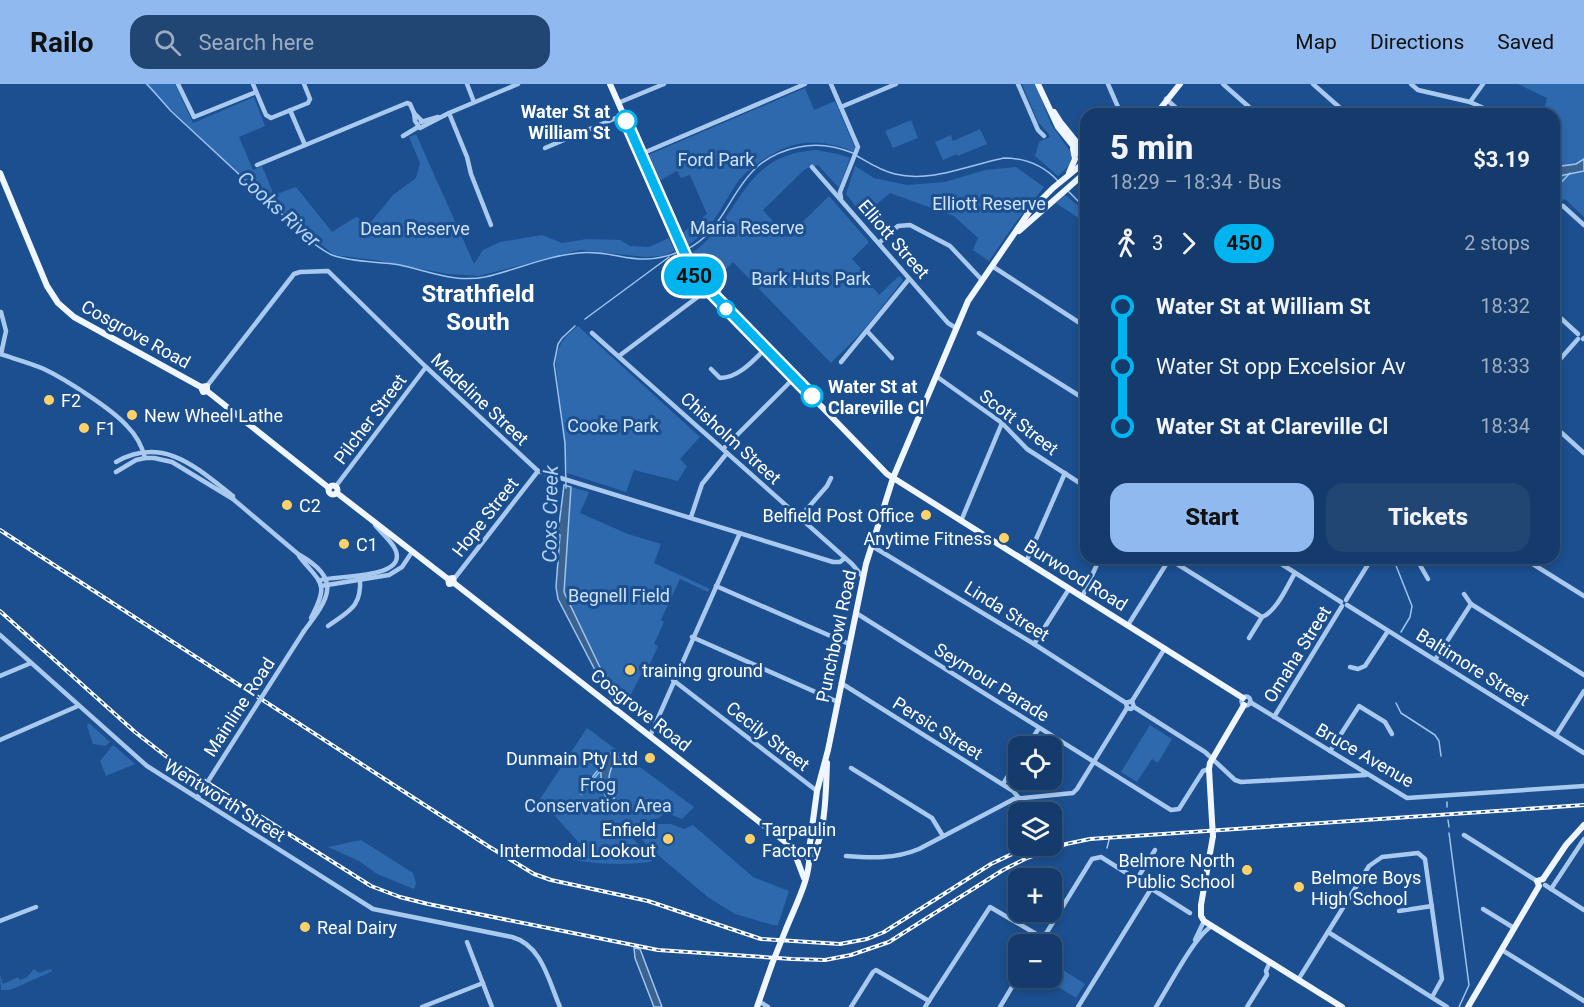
<!DOCTYPE html>
<html lang="en">
<head>
<meta charset="utf-8">
<style>
	body { margin:0; font-family:Roboto,sans-serif; background:#214673; color:#f1f3f6; height:100vh; display:flex; flex-direction:column; font-size:22px; white-space:nowrap }
	* { box-sizing:border-box; margin:0 }
	p { font-size:20px; color:#9dadc1 }
	.icon { flex:none; width:33px; height:33px; fill:none; stroke:currentColor; stroke-width:2; stroke-linecap:round; stroke-linejoin:round }
	.map { position:relative; flex:1; overflow:hidden }
	.drawer { position:absolute; left:1080px; top:24px; width:480px; height:456px; display:flex; flex-direction:column; background:#143b6b; border-radius:18px; box-shadow:0 3px 9px #0003,0 0 0 2px #33557e }
	.drawer>* { flex:none }
	.badge { padding:0 12px; border-radius:20px; font-size:21px; line-height:39px }
	.tools { position:absolute; left:1008px; top:652px; display:grid; gap:12px }
	.tools a { display:grid; place-items:center; width:54px; height:54px; border-radius:12px; background:#143b6b; box-shadow:0 3px 9px #0003,0 0 0 2px #33557e; font-size:30px }
	.map>.badge { position:absolute; translate:-50% -50%; box-shadow:0 0 0 3px #fff }
	.legs { display:flex; align-items:center; gap:9px; height:66px; padding:0 30px; font-size:20px }
	.legs p { margin-inline-start:auto }
	.overview { display:flex; align-items:center; justify-content:space-between; height:102px; padding:0 30px }
	h1 { font-size:33px; font-weight:800; line-height:45px }
	.primary-button { display:flex; gap:12px; margin-top:auto; padding:12px 30px }
	.primary-button a { flex:1; height:69px; border-radius:18px; background:#90b9f0; color:#111; font-size:24px; font-weight:800; line-height:69px; text-align:center }
	.primary-button a+a { background:#214673; color:#f1f3f6 }
	ul { padding:0 30px; list-style:none }
	li { display:flex; align-items:center; gap:21px; height:60px; font-size:22px }
	li i { display:grid; place-items:center; width:9px; height:100%; margin:0 8px; background:currentColor }
	li i::after { content:''; width:15px; height:15px; margin:-8px; border:4px solid; border-radius:50%; background:#143b6b }
	li p { margin-inline-start:auto }
	li:first-child i { background:linear-gradient(#0000 50%,currentColor 0) }
	li:last-child i { background:linear-gradient(currentColor 50%,#0000 0) }
	header { display:flex; align-items:center; gap:36px; box-sizing:border-box; height:84px; padding:0 30px; background:#90b9f0; color:#111 }
	header strong { font-size:28px }
	nav { display:flex; gap:33px; margin-inline-start:auto; font-size:21px }
	.search { width:420px; height:54px; background:#214673; display:flex; align-items:center; gap:15px; box-sizing:border-box; padding:0 21px; border-radius:18px; color:#9dadc1; font-size:22px }
	.map>svg:first-child { display:block }
	.green { fill:#2e69ad }
	.water { fill:#3c6290; stroke:#9cc4f0; stroke-width:1.5 }
	.lines { fill:none; stroke-linecap:round; stroke-linejoin:round }
	.stream { stroke:#9cc4f0; stroke-width:1.5 }
	.minor { stroke:#a9c9ee; stroke-width:4.5 }
	.major { stroke:#f0f6ff; stroke-width:6 }
	.rail-casing { stroke:#fff; stroke-width:4 }
	.rail { stroke:#1b4f8f; stroke-width:1.5; stroke-dasharray:4.5; stroke-linecap:butt }
	.minor-bridge { stroke:#a9c9ee; stroke-width:4.5 }
	.major-bridge { stroke:#f0f6ff; stroke-width:6 }
	.line-1-casing { stroke:#fff; stroke-width:14 }
	.line-1 { stroke:#00b5ef; stroke-width:9 }
	.stop-1-dot { fill:#fff; stroke:#00b5ef; stroke-width:3 }
	.poi-dot { fill:#ffd166; stroke:#1b4f8f; stroke-width:2 }
	.labels { text-anchor:middle; dominant-baseline:central; stroke-width:6; stroke-linejoin:round; paint-order:stroke }
	.stop-label { font-size:18px; font-weight:bold; fill:#fff; stroke:#1b4f8f; text-anchor:end }
	.park-label { font-size:18px; fill:#cfe3fa; stroke:#1b4f8f }
	.street-label { font-size:18px; fill:#fff; stroke:#1b4f8f }
	.poi-label { font-size:18px; fill:#fff; stroke:#1b4f8f; text-anchor:start }
	.water-label { font-size:20px; font-style:italic; fill:#b5d3f5; stroke:#1b4f8f }
	.district-label { font-size:24px; font-weight:bold; fill:#fff; stroke:#1b4f8f }
</style>
</head>
<body>
<header>
<strong>Railo</strong>
<div class="search"><svg class="icon" aria-label="search" viewBox="0 0 24 24"><circle cx="10" cy="10" r="6"/><path d="M15 15l6 6"/></svg>Search here</div>
<nav><a>Map</a><a>Directions</a><a>Saved</a></nav>
</header>
<div class="map">
<svg width="1584" height="923" viewBox="0 0 1584 923">
	<rect width="100%" height="100%" fill="#1b4f8f"/>
	<g class="green">
		<polygon points="144,0 175,0 193,39 254,13 265,42 239,53 253,86 262,82 274,111 296,103 332,148 356,133 370,139 393,111 416,94 420,79 409,53 416,50 474,180 483,166 500,158 542,151 562,159 587,155 620,156 630,162 649,163 669,154 675,167 662,172 645,173 580,166 479,192 448,190 374,176 334,171 267,116"/>
		<polygon points="1022,0 1036,0 1051,40 1072,70 1070,81 1058,92 1035,72 1039,58 1050,53 1048,49 1038,38"/>
		<polygon points="1518,0 1584,0 1584,75 1576,80 1554,83 1554,30 1543,30 1547,14"/>
		<path d="M805,4L814,26L835,17L856,66L855,68C818,53 792,55 760,78C752,83 745,89 739,96C721,122 713,147 685,163L679,152L707,130L690,91L681,94L677,87L657,98L646,72Z"/>
		<polygon points="911,36 918,54 893,64 885,47"/>
		<polygon points="980,45 987,60 958,72 957,70 943,76 935,58 951,51 953,57"/>
		<path d="M816,66L838,70L850,74L839,104L818,81L805,85L763,126L787,153L829,112L869,158L852,175L865,189L863,192L879,211L899,192L903,196L863,247L831,279L733,178L726,185L720,179L704,194L690,170C743,135 738,71 816,66Z"/>
		<polygon points="855,82 874,94 907,101 945,98 985,86 1016,83 1044,103 1016,138 989,177 973,166 978,154 954,132 890,109 863,132 846,110"/>
		<polygon points="1584,87 1584,133 1565,115 1554,121 1554,93"/>
		<polygon points="1065,111 1086,128 1086,139 1056,119"/>
		<path d="M578,242L700,353L680,375L687,382L678,397L634,386L626,408L567,389L556,281C557,261 563,254 578,242Z"/>
		<polygon points="571,403 589,408 580,429 628,450 661,460 654,479 710,505 708,508 680,495 661,536 664,538 654,560 658,562 649,582 646,581 624,624 617,619 564,508"/>
		<polygon points="89,639 110,658 105,662 93,660 87,642"/>
		<polygon points="1150,641 1172,655 1158,679 1152,675 1137,698 1121,688"/>
		<path d="M587,644L694,723L682,735L665,728L659,734L635,740L629,750L652,776L651,778C620,781 596,781 566,774L580,760L540,715Z"/>
		<polygon points="113,661 135,680 106,692 100,677"/>
		<polygon points="648,740 671,740 684,745 693,741 753,793 789,807 778,841 773,841 735,830 709,814 646,761 639,751 641,744"/>
		<polygon points="361,756 413,789 416,799 414,805 377,790 359,777 328,763"/>
		<polygon points="1052,879 1085,900 1076,914 1044,894 1052,894"/>
		<polygon points="34,885 39,889 50,885 53,887 10,906 1,906 0,890 3,900 18,893 20,896 27,893"/>
	</g>
	<g class="water">
		<polygon points="1584,75 1584,87 1554,93 1554,83 1576,80"/>
		<polygon points="564,401 571,403 564,508 617,619 608,611 558,515 556,503 560,451 558,449"/>
		<path d="M612,668L618,673C604,692 609,699 616,720L609,722L601,699V686L581,710L580,709Z"/>
		<polygon points="634,864 640,865 662,923 654,923 635,874"/>
	</g>
	<g class="lines">
		<g class="stream">
			<path d="M147,0L171,27L313,159C319,163 325,168 332,171C354,179 378,177 400,181C428,187 456,199 485,193C516,186 546,172 578,169C618,165 636,186 681,167"/>
			<path d="M857,72C869,79 881,87 895,90C931,99 969,81 1004,74C1025,74 1044,82 1058,97"/>
			<polyline points="1554,106 1570,89"/>
			<polyline points="1068,107 1086,125"/>
			<path d="M685,166C737,142 728,77 799,63C817,59 836,62 853,69"/>
			<polyline points="585,235 669,173"/>
			<polyline points="566,404 565,359 554,280 558,260 562,254 575,242"/>
			<polyline points="1393,474 1412,522 1410,533 1401,548"/>
			<polyline points="1396,619 1401,629 1435,651 1439,657 1441,672"/>
			<polyline points="1447,718 1447,723"/>
			<polyline points="1448,736 1449,743"/>
			<polyline points="1449,749 1469,901 1459,923"/>
			<polyline points="1107,764 1109,756"/>
		</g>
		<g class="minor">
			<polyline points="178,0 194,33 256,8"/>
			<polyline points="253,0 266,31 271,34 308,19 310,15 304,0"/>
			<polyline points="467,0 474,18"/>
			<polyline points="831,0 858,63 840,108 841,114"/>
			<polyline points="1018,0 1038,46 1044,52"/>
			<polyline points="1108,0 1121,30"/>
			<polyline points="1223,0 1257,30"/>
			<polyline points="1313,0 1347,30"/>
			<polyline points="1411,0 1418,6 1470,18 1497,30"/>
			<polyline points="1166,15 1183,30"/>
			<polyline points="1470,18 1483,0"/>
			<polyline points="618,19 664,0"/>
			<polyline points="841,23 896,0"/>
			<polyline points="290,26 305,61"/>
			<polyline points="414,29 415,37 420,44 449,29 518,0"/>
			<polyline points="449,29 467,73 471,90 491,141"/>
			<polyline points="421,38 438,33"/>
			<polyline points="403,52 418,43"/>
			<polyline points="545,64 623,31"/>
			<polyline points="641,70 805,0"/>
			<polyline points="257,81 407,19 410,20 414,29 422,37"/>
			<polyline points="812,83 948,239 956,244"/>
			<polyline points="1563,122 1584,141"/>
			<polyline points="879,159 898,142 910,141 950,162 982,196"/>
			<polyline points="992,182 1086,243"/>
			<polyline points="1554,228 1578,250"/>
			<polyline points="867,247 892,274"/>
			<polyline points="592,249 852,480 863,493"/>
			<polyline points="979,249 1086,316"/>
			<polyline points="1583,255 1584,254"/>
			<path d="M0,270C15,275 30,279 44,285C65,295 112,325 127,342C136,351 142,362 145,374"/>
			<polyline points="1,270 6,247 1,228"/>
			<polyline points="619,272 707,206"/>
			<polyline points="841,278 909,195"/>
			<polyline points="1554,282 1578,255"/>
			<path d="M711,285L720,294C738,294 753,277 765,265"/>
			<polyline points="936,292 1002,339 1027,365 1086,403"/>
			<polyline points="207,302 294,190 300,188 328,187 426,283 538,387 833,478 840,478 845,474"/>
			<polyline points="1554,342 1584,369"/>
			<polyline points="723,365 794,294"/>
			<path d="M116,378C163,351 197,384 233,412V415"/>
			<path d="M116,388L136,376L145,374H154L172,378L233,415L298,470C342,495 330,513 304,547"/>
			<polyline points="336,402 426,283"/>
			<polyline points="1554,422 1555,423"/>
			<polyline points="691,433 702,400 727,369"/>
			<polyline points="800,433 827,402 831,394"/>
			<polyline points="961,437 1002,339"/>
			<polyline points="872,462 1034,560 1126,619"/>
			<path d="M299,472C321,500 330,498 311,534"/>
			<polyline points="1272,474 1341,518"/>
			<polyline points="1416,474 1428,495"/>
			<polyline points="1523,474 1584,512"/>
			<path d="M1169,475L1262,533C1277,527 1287,502 1295,489"/>
			<polyline points="1026,478 1065,389"/>
			<polyline points="454,495 538,387"/>
			<path d="M321,496C335,491 413,496 394,463C389,455 381,448 375,441"/>
			<polyline points="321,502 389,491 402,483 412,468"/>
			<polyline points="716,502 849,560"/>
			<polyline points="1464,510 1471,520 1584,591"/>
			<polyline points="1082,513 1100,474"/>
			<polyline points="1346,516 1372,474"/>
			<polyline points="1347,521 1584,669"/>
			<polyline points="856,529 1171,726 1179,725 1203,687 1209,685"/>
			<polyline points="1128,541 1170,474"/>
			<path d="M328,542C349,527 362,523 360,494"/>
			<path d="M0,551L147,682L373,825L512,853C542,861 549,898 560,923"/>
			<polyline points="692,553 838,618"/>
			<polyline points="1249,554 1262,533"/>
			<polyline points="1034,560 1069,505"/>
			<polyline points="1435,576 1471,520"/>
			<polyline points="1350,583 1358,585 1365,582 1388,547"/>
			<polyline points="0,592 31,579"/>
			<polyline points="673,596 817,707"/>
			<polyline points="841,599 1013,707 1019,714"/>
			<circle cx="1246" cy="617" r="4.5"/>
			<polyline points="1132,617 1165,564"/>
			<polyline points="1250,618 1407,714 1584,702"/>
			<polyline points="1134,623 1131,625 1127,624 1126,619 1132,617 1134,623 1205,668 1235,696 1241,698 1366,691"/>
			<polyline points="1274,633 1342,522"/>
			<polyline points="1556,651 1584,607"/>
			<polyline points="650,652 740,449"/>
			<polyline points="0,656 78,622"/>
			<polyline points="1027,663 1039,644"/>
			<polyline points="1330,667 1359,622 1385,638 1392,650"/>
			<polyline points="851,684 932,734 943,752"/>
			<polyline points="1003,700 1018,676"/>
			<polyline points="197,714 205,702"/>
			<polyline points="1464,751 1537,797"/>
			<path d="M846,772C871,774 895,775 919,765L1014,715L1073,709L1077,705L1127,624"/>
			<polyline points="1137,795 1155,766"/>
			<polyline points="1545,801 1584,826"/>
			<polyline points="1551,805 1584,755"/>
			<polyline points="1483,825 1514,844"/>
			<polyline points="1399,827 1432,822"/>
			<polyline points="0,837 36,823"/>
			<polyline points="1328,848 1447,923"/>
			<polyline points="1195,856 1204,837"/>
			<polyline points="467,858 492,923"/>
			<polyline points="1039,861 1092,775 1101,773 1190,829"/>
			<polyline points="1502,866 1584,917"/>
			<polyline points="1298,896 1369,782 1382,773 1418,769 1425,775 1442,895 1432,913"/>
			<polyline points="760,918 768,923"/>
			<polyline points="422,923 483,899"/>
			<polyline points="851,923 873,888 876,886 929,917"/>
			<polyline points="925,923 990,823 1043,854"/>
			<polyline points="1000,923 1018,893"/>
			<polyline points="1078,923 1151,805"/>
			<path d="M1156,923C1168,904 1195,851 1212,842"/>
			<polyline points="1247,923 1267,891 1266,887 1270,878"/>
		</g>
		<g class="major">
			<polyline points="610,0 694,191 887,390 1243,614"/>
			<polyline points="1038,0 1058,43 1086,78"/>
			<polyline points="1054,28 1061,39 1086,70"/>
			<polyline points="1156,30 1180,0"/>
			<polyline points="0,89 47,202 58,219 74,233 201,303 203,308 207,307 207,302 201,303"/>
			<polyline points="1069,89 1075,75 1073,65"/>
			<polyline points="1019,147 1086,88"/>
			<polyline points="207,307 329,404"/>
			<circle cx="333" cy="406" r="4.5"/>
			<polyline points="337,409 448,495 449,500 454,499 453,494 448,495"/>
			<polyline points="454,499 793,764 810,775"/>
			<polyline points="1212,737 1209,685 1210,679 1244,621"/>
			<polyline points="1213,752 1201,821 1201,832 1204,837 1342,923"/>
			<polyline points="793,765 804,794"/>
			<path d="M810,775C826,755 826,704 827,679"/>
			<polyline points="1543,795 1566,761 1584,741"/>
			<path d="M786,845C795,822 812,792 809,766L817,707L828,666L866,480L893,394L968,217L1029,128L1053,104L1086,77"/>
			<polyline points="757,923 772,880"/>
			<polyline points="1468,923 1539,802 1537,797 1543,795"/>
		</g>
		<defs>
			<g id="rail">
				<polyline points="0,446 488,762 534,790 551,796 648,817 761,855 840,860 867,855 884,848 991,780 1029,762"/>
				<polyline points="0,527 135,648 167,673 371,802 400,813 428,820 658,866 792,875 825,876 851,871 889,858 1003,786 1027,774 1066,760 1090,755 1584,721"/>
			</g>
		</defs>
		<use href="#rail" class="rail-casing"/>
		<use href="#rail" class="rail"/>
		<polyline class="minor-bridge" points="205,702 304,547"/>
		<g class="major-bridge">
			<polyline points="1212,737 1213,752"/>
			<polyline points="772,880 786,845"/>
		</g>
	</g>
	<g class="lines">
		<defs>
			<polyline id="line-1" points="626,37 694,191 812,312"/>
		</defs>
		<use href="#line-1" class="line-1-casing"/>
		<use href="#line-1" class="line-1"/>
	</g>
	<g class="stop-1-dot">
		<circle cx="626" cy="37" r="10"/>
		<circle cx="726" cy="225" r="8"/>
		<circle cx="812" cy="312" r="10"/>
	</g>
	<g class="poi-dot">
		<circle cx="49" cy="316" r="6"/>
		<circle cx="132" cy="331" r="6"/>
		<circle cx="84" cy="344" r="6"/>
		<circle cx="287" cy="421" r="6"/>
		<circle cx="926" cy="431" r="6"/>
		<circle cx="1004" cy="454" r="6"/>
		<circle cx="344" cy="460" r="6"/>
		<circle cx="630" cy="586" r="6"/>
		<circle cx="650" cy="674" r="6"/>
		<circle cx="668" cy="755" r="6"/>
		<circle cx="750" cy="755" r="6"/>
		<circle cx="1247" cy="786" r="6"/>
		<circle cx="1299" cy="803" r="6"/>
		<circle cx="305" cy="843" r="6"/>
	</g>
	<g class="labels">
		<g class="stop-label">
			<text x="610" y="27">Water St at<tspan x="610" dy="21">William St</tspan></text>
			<text x="828" y="302" text-anchor="start">Water St at<tspan x="828" dy="21">Clareville Cl</tspan></text>
		</g>
		<g class="park-label">
			<text x="716" y="75">Ford Park</text>
			<text x="989" y="119">Elliott Reserve</text>
			<text x="747" y="143">Maria Reserve</text>
			<text x="415" y="144">Dean Reserve</text>
			<text x="811" y="194">Bark Huts Park</text>
			<text x="613" y="341">Cooke Park</text>
			<text x="619" y="511">Begnell Field</text>
			<text x="598" y="700">Frog<tspan x="598" dy="21">Conservation Area</tspan></text>
		</g>
		<g class="street-label">
			<text transform="translate(894 155) rotate(49)">Elliott Street</text>
			<text transform="translate(136 250) rotate(29)">Cosgrove Road</text>
			<text transform="translate(480 315) rotate(43)">Madeline Street</text>
			<text transform="translate(370 335) rotate(-53)">Pilcher Street</text>
			<text transform="translate(1019 338) rotate(38)">Scott Street</text>
			<text transform="translate(731 354) rotate(42)">Chisholm Street</text>
			<text transform="translate(485 433) rotate(-52)">Hope Street</text>
			<text transform="translate(1076 491) rotate(32)">Burwood Road</text>
			<text transform="translate(1007 527) rotate(32)">Linda Street</text>
			<text transform="translate(836 552) rotate(-78)">Punchbowl Road</text>
			<text transform="translate(1297 570) rotate(-58)">Omaha Street</text>
			<text transform="translate(1473 583) rotate(32)">Baltimore Street</text>
			<text transform="translate(992 598) rotate(32)">Seymour Parade</text>
			<text transform="translate(239 623) rotate(-57)">Mainline Road</text>
			<text transform="translate(641 626) rotate(38)">Cosgrove Road</text>
			<text transform="translate(938 644) rotate(32)">Persic Street</text>
			<text transform="translate(768 652) rotate(38)">Cecily Street</text>
			<text transform="translate(1365 671) rotate(30)">Bruce Avenue</text>
			<text transform="translate(225 716) rotate(32)">Wentworth Street</text>
		</g>
		<g class="poi-label">
			<text x="61" y="316">F2</text>
			<text x="144" y="331">New Wheel Lathe</text>
			<text x="96" y="344">F1</text>
			<text x="299" y="421">C2</text>
			<text x="914" y="431" text-anchor="end">Belfield Post Office</text>
			<text x="992" y="454" text-anchor="end">Anytime Fitness</text>
			<text x="356" y="460">C1</text>
			<text x="642" y="586">training ground</text>
			<text x="638" y="674" text-anchor="end">Dunmain Pty Ltd</text>
			<text x="656" y="745" text-anchor="end">Enfield<tspan x="656" dy="21">Intermodal Lookout</tspan></text>
			<text x="762" y="745">Tarpaulin<tspan x="762" dy="21">Factory</tspan></text>
			<text x="1235" y="776" text-anchor="end">Belmore North<tspan x="1235" dy="21">Public School</tspan></text>
			<text x="1311" y="793">Belmore Boys<tspan x="1311" dy="21">High School</tspan></text>
			<text x="317" y="843">Real Dairy</text>
		</g>
		<g class="water-label">
			<text transform="translate(279 125) rotate(42)">Cooks River</text>
			<text transform="translate(550 430) rotate(-89)">Coxs Creek</text>
		</g>
		<g class="district-label">
			<text x="478" y="210">Strathfield<tspan x="478" dy="28">South</tspan></text>
		</g>
	</g>
</svg>
<div class="tools">
<a><svg class="icon" aria-label="locate" viewBox="0 0 24 24"><circle cx="12" cy="12" r="6"/><path d="M12 2v4M12 18v4M2 12h4M18 12h4"/></svg></a>
<a><svg class="icon" aria-label="layers" viewBox="0 0 24 24"><path d="M12 4l9 5-9 5-9-5zM3 14l9 5 9-5"/></svg></a>
<a>+</a>
<a>−</a>
</div>
<b class="badge" style="left:694px;top:192px;background:#00b5ef;color:#111">450</b>
<section class="drawer">
<div class="overview"><div><h1>5 min</h1><p>18:29 – 18:34 · Bus</p></div><b>$3.19</b></div>
<div class="legs"><svg class="icon" aria-label="walk" viewBox="0 0 24 24"><circle cx="13" cy="4" r="2"/><path d="M13 8l-2 6 4 7M11 14l-3 7M7 12l3-4h3l4 4"/></svg>3<svg class="icon" aria-label="forward" viewBox="0 0 24 24"><path d="M9 5l7 7-7 7"/></svg><b class="badge" style="background:#00b5ef;color:#111">450</b><p>2 stops</p></div>
<ul>
<li><i style="color:#00b5ef"></i><b>Water St at William St</b><p>18:32</p></li>
<li><i style="color:#00b5ef"></i><span>Water St opp Excelsior Av</span><p>18:33</p></li>
<li><i style="color:#00b5ef"></i><b>Water St at Clareville Cl</b><p>18:34</p></li>
</ul>
<div class="primary-button"><a>Start</a><a>Tickets</a></div>
</section>
</div>
</body>
</html>
